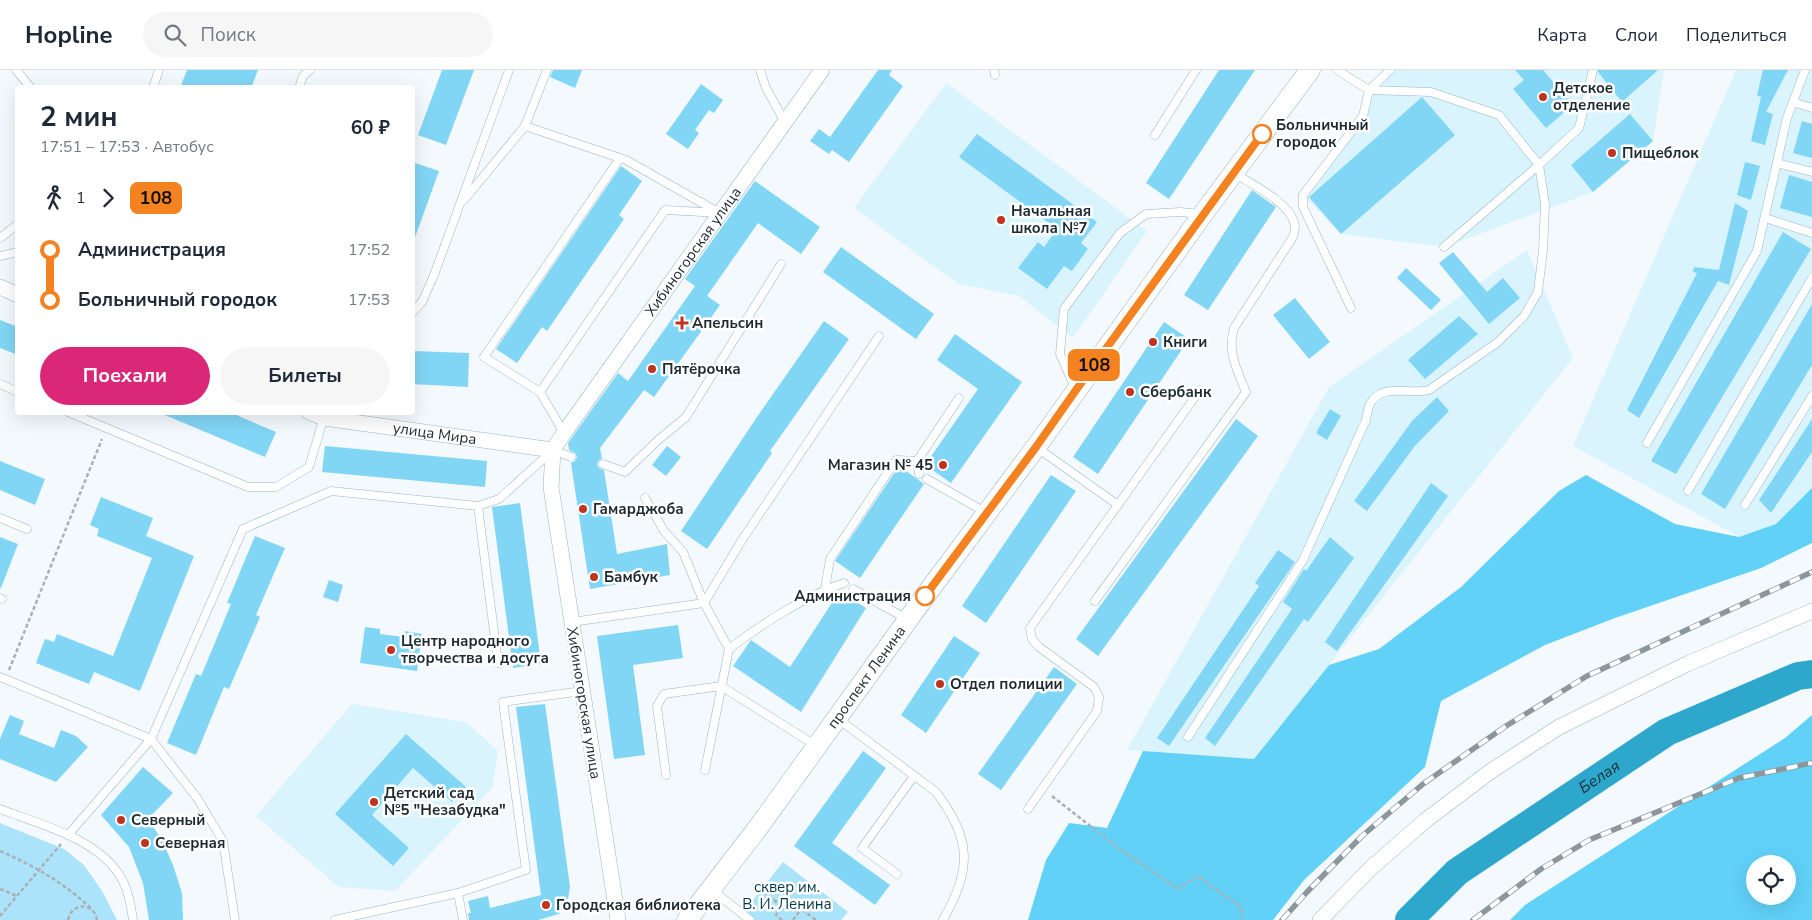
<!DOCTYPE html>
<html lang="ru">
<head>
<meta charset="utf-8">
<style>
	body { margin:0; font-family:"Nunito Sans",sans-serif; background:#f6f6f7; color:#1f2937; height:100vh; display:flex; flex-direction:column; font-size:19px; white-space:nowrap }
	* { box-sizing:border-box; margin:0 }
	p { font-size:16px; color:#747a83 }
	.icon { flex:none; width:28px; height:28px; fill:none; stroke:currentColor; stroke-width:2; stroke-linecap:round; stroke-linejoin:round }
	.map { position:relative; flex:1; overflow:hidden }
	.drawer { position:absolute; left:15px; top:15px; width:400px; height:330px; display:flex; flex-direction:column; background:#fff; border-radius:5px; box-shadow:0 5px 20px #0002 }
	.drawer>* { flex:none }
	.badge { padding:0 10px; border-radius:8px; font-size:18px; line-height:32px }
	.fabs { position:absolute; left:1746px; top:785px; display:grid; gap:10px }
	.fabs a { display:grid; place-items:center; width:50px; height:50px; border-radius:50%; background:#fff; box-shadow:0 5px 20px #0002; font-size:25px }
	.map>.badge { position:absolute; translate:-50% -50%; box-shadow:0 0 0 2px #fff }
	.legs { display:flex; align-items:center; gap:8px; height:55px; padding:0 25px; font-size:16px }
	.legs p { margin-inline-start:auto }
	.head { display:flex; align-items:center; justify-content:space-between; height:85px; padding:0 25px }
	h1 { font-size:28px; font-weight:700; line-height:38px }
	.primary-button { display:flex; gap:10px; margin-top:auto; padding:10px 25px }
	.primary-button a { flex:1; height:58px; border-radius:30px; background:#db2777; color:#fff; font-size:20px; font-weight:700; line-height:58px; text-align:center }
	.primary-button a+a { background:#f6f6f7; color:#1f2937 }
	ul { padding:0 25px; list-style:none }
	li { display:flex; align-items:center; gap:18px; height:50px; font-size:19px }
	li i { display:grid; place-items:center; width:8px; height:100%; margin:0 6px; background:currentColor }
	li i::after { content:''; width:12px; height:12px; margin:-6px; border:4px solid; border-radius:50%; background:#fff }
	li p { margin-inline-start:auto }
	li:first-child i { background:linear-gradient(#0000 50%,currentColor 0) }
	li:last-child i { background:linear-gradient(currentColor 50%,#0000 0) }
	header { display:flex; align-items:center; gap:30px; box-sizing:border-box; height:70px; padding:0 25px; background:#fff; border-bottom:1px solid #e0e1e3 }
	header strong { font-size:24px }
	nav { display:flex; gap:28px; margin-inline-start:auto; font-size:18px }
	.search { width:350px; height:45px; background:#f6f6f7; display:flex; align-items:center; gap:12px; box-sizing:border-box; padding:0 18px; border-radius:28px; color:#747a83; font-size:19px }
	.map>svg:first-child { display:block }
	.built { fill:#daf4fe }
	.green { fill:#abe4fa }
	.forest { fill:#61d1f8; fill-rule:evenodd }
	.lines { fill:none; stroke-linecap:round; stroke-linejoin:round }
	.river { stroke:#2ea7cd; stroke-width:28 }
	.building { fill:#82d6f5 }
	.lane-casing { stroke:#97b7c4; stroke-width:9 }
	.street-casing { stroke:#97b7c4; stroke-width:16 }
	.secondary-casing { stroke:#97b7c4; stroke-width:21 }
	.path { stroke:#a8b1b4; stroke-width:2.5; stroke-dasharray:4 2.5; stroke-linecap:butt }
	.lane { stroke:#fff; stroke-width:8 }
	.street { stroke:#fff; stroke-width:15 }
	.secondary { stroke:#fff; stroke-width:20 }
	.rail-casing { stroke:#8d979b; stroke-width:5.5 }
	.rail { stroke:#fff; stroke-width:4; stroke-dasharray:11; stroke-linecap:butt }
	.line-1-casing { stroke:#fff; stroke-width:11 }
	.line-1 { stroke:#f58220; stroke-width:8 }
	.poi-dot { fill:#c03321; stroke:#fff; stroke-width:2 }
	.stop-1-dot { fill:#fff; stroke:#f58220; stroke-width:2.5 }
	.labels { text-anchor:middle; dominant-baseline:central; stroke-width:5; stroke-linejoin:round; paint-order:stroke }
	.poi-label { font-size:15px; font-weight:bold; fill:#1d2a2f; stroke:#fff; text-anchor:start }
	.stop-label { font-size:15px; font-weight:bold; fill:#1d2a2f; stroke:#fff; text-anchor:start }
	.street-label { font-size:15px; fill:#1d2a2f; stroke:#fff }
	.park-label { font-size:15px; fill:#023848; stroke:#fff }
	.water-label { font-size:16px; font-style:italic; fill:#192d35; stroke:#fff }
</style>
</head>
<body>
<header>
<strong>Hopline</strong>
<div class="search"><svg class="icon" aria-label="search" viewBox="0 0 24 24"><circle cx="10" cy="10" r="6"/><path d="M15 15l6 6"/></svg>Поиск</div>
<nav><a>Карта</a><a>Слои</a><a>Поделиться</a></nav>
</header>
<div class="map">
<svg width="1812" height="850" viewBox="0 0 1812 850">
	<rect width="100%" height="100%" fill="#f3f9fc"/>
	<g class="built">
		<polygon points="1390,0 1664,0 1653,71 1593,122 1444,177 1341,164 1303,125 1363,46 1369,20"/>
		<polygon points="1736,0 1812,0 1812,436 1776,487 1573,376"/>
		<polygon points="946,13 1147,161 1073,268 1019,226 958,214 854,138"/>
		<polygon points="1527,180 1573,288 1254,689 1127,680 1329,317"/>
		<polygon points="352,634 466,652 498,681 492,718 395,821 339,817 256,746"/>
	</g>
	<g class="green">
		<polygon points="0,753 64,779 84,795 102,821 117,850 0,850"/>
		<polygon points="783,792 848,842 841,850 753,850 743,843"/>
	</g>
	<g class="forest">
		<polygon points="1586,405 1675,454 1739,467 1776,454 1812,418 1812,473 1761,498 1615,548 1545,575 1441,631 1425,697 1304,810 1273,850 1028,850 1046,790 1069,753 1107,758 1143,681 1254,689 1329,595 1379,579 1461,517 1559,421"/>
		<path d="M1812,645V850H1510L1525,835L1785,668ZM1755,794H1788V826H1755Z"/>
	</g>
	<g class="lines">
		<path class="river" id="s1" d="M1409,850L1457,802L1667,662L1798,606L1812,604"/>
	</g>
	<g class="building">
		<polygon points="187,0 258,0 251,18 180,18"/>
		<polygon points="442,0 474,0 446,75 418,65"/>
		<polygon points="553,0 582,0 575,18 550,7"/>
		<polygon points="878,0 892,0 889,5 903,16 849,92 832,80 829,84 810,71 819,59 830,67"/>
		<polygon points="1219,0 1255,0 1169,129 1146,113"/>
		<polygon points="1515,0 1543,0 1573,35 1546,58 1513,19 1524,10"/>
		<polygon points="1598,0 1658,0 1622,32 1598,2"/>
		<polygon points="1763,0 1788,0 1766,42 1773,44 1765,75 1751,71 1761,27 1757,25"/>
		<polygon points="701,14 723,30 714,43 709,40 695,60 699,63 688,79 666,64"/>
		<polygon points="1422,27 1455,65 1341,164 1309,127"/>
		<polygon points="1630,44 1653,71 1593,122 1571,95"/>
		<polygon points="1802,51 1812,54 1812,88 1793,83"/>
		<polygon points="977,64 1097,152 1081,173 1088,179 1072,201 1064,196 1047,219 1018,198 1038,172 1044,177 1057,159 959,87"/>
		<polygon points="412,92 439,101 414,170 412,170"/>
		<polygon points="1745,92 1760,96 1751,130 1737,125"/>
		<polygon points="621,96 642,111 619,145 624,149 547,261 542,257 517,293 496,279"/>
		<polygon points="1789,105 1812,112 1812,147 1780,138"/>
		<polygon points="755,111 820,157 801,184 758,153 707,226 720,235 654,327 644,320 600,378 602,389 599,390 597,394 599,398 604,400 617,484 667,474 670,505 590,519 571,393 575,391 577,387 575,383 569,380 568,373 618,303 628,311 695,216 685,209"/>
		<polygon points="1252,120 1276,137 1208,240 1184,225"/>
		<polygon points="1735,133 1748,141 1729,215 1718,211 1639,348 1627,340 1697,203 1693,202 1694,197 1719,200"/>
		<polygon points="1783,162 1811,179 1676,404 1651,391"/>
		<polygon points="841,177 934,244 916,269 823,202"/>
		<polygon points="1453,182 1487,222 1503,208 1520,228 1489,254 1439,193"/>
		<polygon points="1406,198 1441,230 1431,240 1397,208"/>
		<polygon points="1295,228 1330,272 1309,289 1273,245"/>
		<polygon points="1812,234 1812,295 1725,439 1701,424"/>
		<polygon points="1459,246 1478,264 1425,309 1408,290"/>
		<polygon points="0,250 18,257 18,285 0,278"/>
		<polygon points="824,251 849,269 770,381 772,383 707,479 681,461 757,347"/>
		<polygon points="1164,252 1189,269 1098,404 1073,387"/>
		<polygon points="955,264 1022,312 951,413 925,395 978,319 937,290"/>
		<polygon points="412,281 469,283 468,317 412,314"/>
		<polygon points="1437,327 1449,341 1414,377 1367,441 1354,431 1412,351"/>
		<polygon points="1330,339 1341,346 1327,370 1316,363"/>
		<polygon points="229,342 276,362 265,387 160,343"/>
		<polygon points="1236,349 1258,366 1098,586 1076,569"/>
		<polygon points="1812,349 1812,382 1771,443 1759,430"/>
		<polygon points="325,376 487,391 485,417 322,402"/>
		<polygon points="667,376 681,387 666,406 652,395"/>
		<polygon points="0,391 45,409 35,435 0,420"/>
		<polygon points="899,396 924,414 860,508 835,491"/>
		<polygon points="1051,405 1076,421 986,553 962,536"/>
		<polygon points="1431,413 1448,426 1337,581 1325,572"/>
		<polygon points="101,427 153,448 146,466 194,486 140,621 94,602 89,614 36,593 45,569 54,572 57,564 113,586 152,488 97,466 99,459 90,455"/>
		<polygon points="520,433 541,594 513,598 492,437"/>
		<polygon points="255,466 285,478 256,545 260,547 229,619 224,617 196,685 167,673 196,604 201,606 231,534 227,533"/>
		<polygon points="0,467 18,474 1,518 0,518"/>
		<polygon points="1330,467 1354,488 1308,552 1304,549 1215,676 1205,668 1292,539 1283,532 1304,499 1306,501"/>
		<polygon points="1278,480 1295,492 1169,676 1157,668 1259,516 1255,513"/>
		<polygon points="329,510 343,515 338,532 323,527"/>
		<polygon points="839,522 866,538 801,642 733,596 751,570 790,597"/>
		<polygon points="678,555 683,588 633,595 645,685 614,689 597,566"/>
		<polygon points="365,557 380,559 380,564 404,567 405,561 422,564 417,601 360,593"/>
		<polygon points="954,566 980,583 926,663 901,645"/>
		<polygon points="1054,597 1077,614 1001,720 978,704"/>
		<polygon points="545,634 570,817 568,829 559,844 538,850 469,850 468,843 471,843 468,831 488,826 490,838 541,825 516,637"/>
		<polygon points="10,645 24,651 19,664 54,678 61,660 76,666 88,677 56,712 0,689 0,669"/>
		<polygon points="406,664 466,717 452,732 413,698 372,745 409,778 393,796 335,744"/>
		<polygon points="863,681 886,698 832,773 890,815 875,835 794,776"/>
		<polygon points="143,697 173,723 148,749 162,770 173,795 182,823 183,850 149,850 143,813 129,777 101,745"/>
	</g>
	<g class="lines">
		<defs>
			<g id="lane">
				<polyline points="16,0 31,18"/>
				<polyline points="547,0 525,56 626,90 718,142"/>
				<polyline points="760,0 766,18 785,52"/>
				<polyline points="994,0 995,5"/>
				<polyline points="1337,0 1369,20 1390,0"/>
				<polyline points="153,18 159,0"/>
				<polyline points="299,18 303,6 310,0"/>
				<polyline points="1793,32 1812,38"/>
				<polyline points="1155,65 1196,0"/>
				<polyline points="1777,93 1812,102"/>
				<polyline points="464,130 525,56"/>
				<polyline points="1765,148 1812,163"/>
				<polyline points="0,168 18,154"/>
				<polyline points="0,186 18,182"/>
				<polyline points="1351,238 1303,137 1303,125 1363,46 1369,20 1431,22 1499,45 1539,95 1444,177"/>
				<polyline points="412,243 422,232 434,205 509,0"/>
				<polyline points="0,314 18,322"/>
				<polyline points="1075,318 1060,284 1064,239 1120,163 1146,144 1180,142 1200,144"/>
				<polyline points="540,322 484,287 620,88"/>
				<polyline points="68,342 248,417 276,417 309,397 324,347"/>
				<polyline points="564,363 540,322 665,140 721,143"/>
				<polyline points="1647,373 1757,181 1787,48 1805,0"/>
				<polyline points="1036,377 1118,435"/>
				<polyline points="603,394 625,402 657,371 686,347 781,194"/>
				<polyline points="919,404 917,391 959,328"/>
				<polyline points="927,409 985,442"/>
				<polyline points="1688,421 1812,208"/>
				<polyline points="645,428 664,461 683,482 704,533"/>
				<polyline points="1745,435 1812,326"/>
				<polyline points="478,436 499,429 553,380 571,387"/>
				<polyline points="0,448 27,459"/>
				<polyline points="825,519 830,489 896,390 917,391"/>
				<polyline points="853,519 907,549"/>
				<polyline points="0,528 2,529"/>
				<path d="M1095,531L1246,322C1237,300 1227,282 1234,258L1293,167C1294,164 1295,159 1295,156C1292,133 1251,114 1234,103"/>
				<polyline points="704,533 742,470 879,266"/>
				<polyline points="572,552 704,533 729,579 705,700"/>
				<path d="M729,579C760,555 807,525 844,513"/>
				<polyline points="0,607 151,669 197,728 223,771 235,850"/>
				<path d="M837,648L936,722C972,770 972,798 943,850"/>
				<path d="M1188,667L1303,490L1366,350C1367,345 1368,339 1370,334C1382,312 1410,325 1429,320L1498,272L1524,246L1538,222L1543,180L1545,134L1539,95L1579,58L1593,0"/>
				<polyline points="666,705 657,636 664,624 721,616 815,675"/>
				<path d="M0,739C39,754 97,768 120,806C128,818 131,835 133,850"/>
				<polyline points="1028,739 1097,641 1099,627 1094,617 1039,577 1032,569 1030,558 1200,320"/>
				<polyline points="68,765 151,669 243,459 331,421 478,436 498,593"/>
				<polyline points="897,804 862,778 914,706"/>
				<polyline points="712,820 750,850"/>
				<polyline points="458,823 463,850"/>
				<polyline points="335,850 458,823 526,800 503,632 582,621"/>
			</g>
			<g id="street">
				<polyline points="0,217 18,225"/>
				<path id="s2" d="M309,342L324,348L553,380"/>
				<path id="s3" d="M618,850L551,417L553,380L564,363L822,0"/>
				<polyline points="1320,850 1371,798 1426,750 1491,701 1559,657 1687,594 1812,541"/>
			</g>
			<g id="secondary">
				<path id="s4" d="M687,850L760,755L925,526L1036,377L1203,144L1310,0"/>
			</g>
		</defs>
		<use href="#lane" class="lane-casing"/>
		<use href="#street" class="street-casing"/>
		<use href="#secondary" class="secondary-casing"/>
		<g class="path">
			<polyline points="9,600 102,369"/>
			<polyline points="1052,726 1117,777 1178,819 1197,806 1240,836 1243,850"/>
			<path d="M0,781C37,797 62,812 92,839"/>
			<polyline points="753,814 782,836"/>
			<polyline points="0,819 17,826"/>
			<polyline points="0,846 61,774"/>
			<path d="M68,850C72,832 94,832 97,850"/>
			<polyline points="782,850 776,845 788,829 816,850"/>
			<polyline points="793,850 801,839"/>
		</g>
		<use href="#lane" class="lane"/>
		<use href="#street" class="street"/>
		<use href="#secondary" class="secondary"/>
		<defs>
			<g id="rail">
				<polyline points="1282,850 1307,822 1362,766 1423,714 1506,656 1587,606 1812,502"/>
				<polyline points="1473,850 1541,799 1589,770 1739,708 1812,693"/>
			</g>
		</defs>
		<use href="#rail" class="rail-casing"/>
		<use href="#rail" class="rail"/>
	</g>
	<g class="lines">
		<defs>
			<polyline id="line-1" points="925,526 1036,377 1076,320 1262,64"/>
		</defs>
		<use href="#line-1" class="line-1-casing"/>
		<use href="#line-1" class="line-1"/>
	</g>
	<g class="poi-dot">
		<circle cx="1543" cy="27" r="5"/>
		<circle cx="1612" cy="83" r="5"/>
		<circle cx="1001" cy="150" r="5"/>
		<path d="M679.5 245.5h5v5h5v5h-5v5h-5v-5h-5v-5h5z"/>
		<circle cx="1153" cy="272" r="5"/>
		<circle cx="652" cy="299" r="5"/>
		<circle cx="1130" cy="322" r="5"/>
		<circle cx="943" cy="395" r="5"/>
		<circle cx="583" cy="439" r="5"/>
		<circle cx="594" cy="507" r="5"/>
		<circle cx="391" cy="580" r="5"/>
		<circle cx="940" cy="614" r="5"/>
		<circle cx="374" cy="732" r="5"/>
		<circle cx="121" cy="750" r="5"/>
		<circle cx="145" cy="773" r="5"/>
		<circle cx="546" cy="835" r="5"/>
	</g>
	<g class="stop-1-dot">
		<circle cx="1262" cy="64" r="9"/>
		<circle cx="925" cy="526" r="9"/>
	</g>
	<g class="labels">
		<g class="poi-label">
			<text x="1553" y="18">Детское<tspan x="1553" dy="17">отделение</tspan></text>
			<text x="1622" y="83">Пищеблок</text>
			<text x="1011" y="141">Начальная<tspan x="1011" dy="17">школа №7</tspan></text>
			<text x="692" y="253">Апельсин</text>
			<text x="1163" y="272">Книги</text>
			<text x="662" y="299">Пятёрочка</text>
			<text x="1140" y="322">Сбербанк</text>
			<text x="933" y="395" text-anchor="end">Магазин № 45</text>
			<text x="593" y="439">Гамарджоба</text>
			<text x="604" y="507">Бамбук</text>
			<text x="401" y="571">Центр народного<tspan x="401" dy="17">творчества и досуга</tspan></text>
			<text x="950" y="614">Отдел полиции</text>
			<text x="384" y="723">Детский сад<tspan x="384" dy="17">№5 "Незабудка"</tspan></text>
			<text x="131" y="750">Северный</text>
			<text x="155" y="773">Северная</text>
			<text x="556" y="835">Городская библиотека</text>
		</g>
		<g class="stop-label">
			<text x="1276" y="55">Больничный<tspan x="1276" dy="17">городок</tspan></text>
			<text x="911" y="526" text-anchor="end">Администрация</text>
		</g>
		<g class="street-label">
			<text stroke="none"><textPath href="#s3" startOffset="718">Хибиногорская улица</textPath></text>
			<text stroke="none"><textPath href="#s2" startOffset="128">улица Мира</textPath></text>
			<text stroke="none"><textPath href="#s4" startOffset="302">проспект Ленина</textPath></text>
			<text transform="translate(584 633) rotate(81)">Хибиногорская улица</text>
		</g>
		<g class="park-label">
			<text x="787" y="817">сквер им.<tspan x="787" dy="17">В. И. Ленина</tspan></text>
		</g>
		<g class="water-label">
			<text stroke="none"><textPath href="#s1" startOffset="239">Белая</textPath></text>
		</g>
	</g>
</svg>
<div class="fabs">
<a><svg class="icon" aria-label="locate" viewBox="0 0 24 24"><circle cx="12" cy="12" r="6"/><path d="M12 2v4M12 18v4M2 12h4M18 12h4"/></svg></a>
</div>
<b class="badge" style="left:1094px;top:295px;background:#f58220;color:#111">108</b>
<section class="drawer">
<div class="head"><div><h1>2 мин</h1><p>17:51 – 17:53 · Автобус</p></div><b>60 ₽</b></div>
<div class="legs"><svg class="icon" aria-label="walk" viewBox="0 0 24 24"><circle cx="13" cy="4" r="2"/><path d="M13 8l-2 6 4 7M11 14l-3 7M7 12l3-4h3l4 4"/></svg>1<svg class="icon" aria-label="forward" viewBox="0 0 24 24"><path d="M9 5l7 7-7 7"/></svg><b class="badge" style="background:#f58220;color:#111">108</b></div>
<ul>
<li><i style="color:#f58220"></i><b>Администрация</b><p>17:52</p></li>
<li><i style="color:#f58220"></i><b>Больничный городок</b><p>17:53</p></li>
</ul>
<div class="primary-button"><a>Поехали</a><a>Билеты</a></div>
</section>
</div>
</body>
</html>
